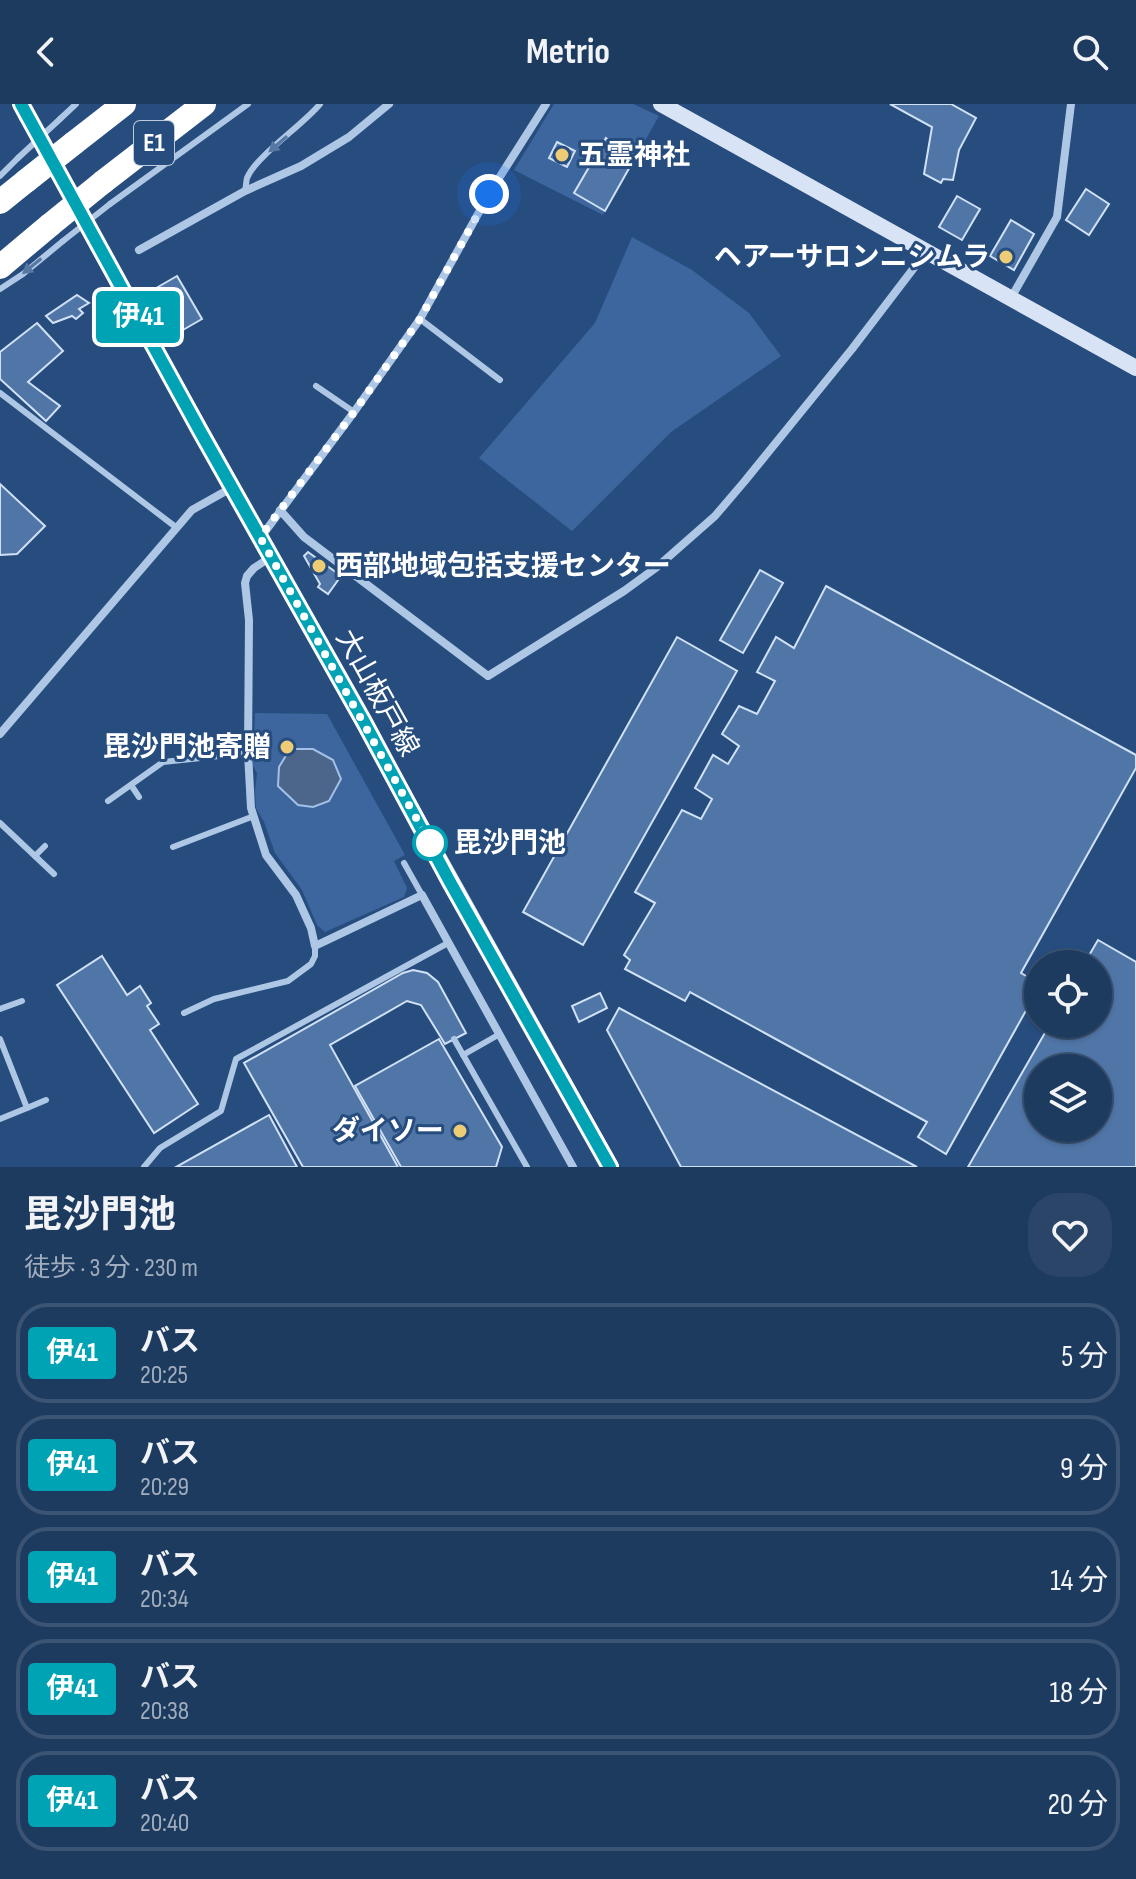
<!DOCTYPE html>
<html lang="ja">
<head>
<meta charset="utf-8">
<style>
	body { margin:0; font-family:"Sofia Sans Condensed","Noto Sans JP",sans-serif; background:#2a4568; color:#f1f3f6; height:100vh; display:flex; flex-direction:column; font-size:30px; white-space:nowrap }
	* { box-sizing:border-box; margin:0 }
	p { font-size:26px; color:#a0adbd }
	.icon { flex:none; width:44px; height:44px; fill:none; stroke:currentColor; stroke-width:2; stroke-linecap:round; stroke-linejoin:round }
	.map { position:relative; height:1063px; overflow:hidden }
	.panel { display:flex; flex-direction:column; background:#1d3a5f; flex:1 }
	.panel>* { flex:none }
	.badge { padding:0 16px; border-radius:6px; font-size:28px; line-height:52px }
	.controls { position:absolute; left:1024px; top:846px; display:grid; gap:16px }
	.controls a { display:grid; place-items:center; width:88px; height:88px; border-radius:50%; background:#1d3a5f; box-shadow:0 2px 6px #0004,0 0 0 2px #3b5474; font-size:40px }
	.you { position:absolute; width:40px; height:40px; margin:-20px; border:6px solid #fff; border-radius:50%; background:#1a73e8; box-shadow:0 0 0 12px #1a73e833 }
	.map>.badge { position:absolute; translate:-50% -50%; box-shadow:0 0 0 4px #fff }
	.round { display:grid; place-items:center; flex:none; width:84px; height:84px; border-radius:32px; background:#2a4568 }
	.headline { display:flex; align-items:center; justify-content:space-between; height:136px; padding:0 24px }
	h1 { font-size:38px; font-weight:700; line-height:60px }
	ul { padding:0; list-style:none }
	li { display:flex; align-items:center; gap:24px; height:100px; margin:0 16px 12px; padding:0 8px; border:4px solid #3b5474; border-radius:32px }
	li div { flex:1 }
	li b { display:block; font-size:30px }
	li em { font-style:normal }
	li .badge { min-width:88px; font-weight:700; text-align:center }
	header { display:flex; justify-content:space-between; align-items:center; height:104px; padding:0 24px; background:#1d3a5f; font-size:36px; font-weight:700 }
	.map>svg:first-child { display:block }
	.green { fill:#3c669d }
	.water { fill:#4b668a; stroke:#a3c1e6; stroke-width:2 }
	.building { fill:#5076a8; stroke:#d1e1f5; stroke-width:2; fill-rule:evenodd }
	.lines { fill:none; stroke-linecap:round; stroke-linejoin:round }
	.secondary-tunnel { stroke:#476892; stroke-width:16; stroke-dasharray:16 8; stroke-linecap:butt }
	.lane { stroke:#aec7e5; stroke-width:6 }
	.street { stroke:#aec7e5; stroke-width:8 }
	.secondary { stroke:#d8e4f5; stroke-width:16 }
	.highway { stroke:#fff; stroke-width:24 }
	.lane-bridge { stroke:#aec7e5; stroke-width:6 }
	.highway-bridge { stroke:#fff; stroke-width:24 }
	.oneway { fill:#5678a3 }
	.line-casing { stroke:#fff; stroke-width:18 }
	.line { stroke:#00a3b4; stroke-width:12 }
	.walk { stroke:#fff; stroke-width:8; stroke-dasharray:0 14.4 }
	.poi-dot { fill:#edcc75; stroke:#274d7f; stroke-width:3 }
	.stop-dot { fill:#fff; stroke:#00a3b4; stroke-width:4 }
	.labels { text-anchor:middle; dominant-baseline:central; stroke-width:6; stroke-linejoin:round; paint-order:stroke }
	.shield { fill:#274d7f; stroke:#becad9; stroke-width:2 }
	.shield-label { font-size:26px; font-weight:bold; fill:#fff }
	.poi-label { font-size:28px; font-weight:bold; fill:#fff; stroke:#274d7f; text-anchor:end }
	.street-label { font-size:28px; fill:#fff; stroke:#274d7f }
	.stop-label { font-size:28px; font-weight:bold; fill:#fff; stroke:#274d7f; text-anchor:start }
</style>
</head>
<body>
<header><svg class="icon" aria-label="back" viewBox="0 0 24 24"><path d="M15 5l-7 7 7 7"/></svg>Metrio<svg class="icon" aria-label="search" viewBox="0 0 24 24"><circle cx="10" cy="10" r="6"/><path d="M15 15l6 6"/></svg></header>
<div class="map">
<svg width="1136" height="1063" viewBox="0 0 1136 1063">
	<rect width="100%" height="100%" fill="#274d7f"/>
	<g class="green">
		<polygon points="554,0 633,0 659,12 603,111 514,66"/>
		<polygon points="632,133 692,166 749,209 781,252 671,328 572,427 479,354 595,219"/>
		<polygon points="255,609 327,610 405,751 394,757 407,784 404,793 325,828 317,821 302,786 275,749 264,718 256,704 255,687 257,669 253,662"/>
	</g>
	<polygon class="water" points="290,645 313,645 333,656 341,675 329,697 313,703 298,701 278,682 279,663"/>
	<g class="building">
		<polygon points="890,0 951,0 976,14 959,46 953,76 943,75 941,79 924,70 932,23"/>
		<polygon points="606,34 636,52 605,107 574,89"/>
		<polygon points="557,38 575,47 567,63 549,54"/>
		<polygon points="1086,85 1109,100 1089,131 1066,116"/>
		<polygon points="957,92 980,105 962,136 939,123"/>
		<polygon points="1011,116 1034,130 1014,166 990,152"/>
		<polygon points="177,172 202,215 176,230 151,187"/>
		<polygon points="77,191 89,199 79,205 83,209 76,215 72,212 53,219 46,212"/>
		<polygon points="37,219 63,247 28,278 60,302 46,317 0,275 0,248"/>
		<polygon points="0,380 45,422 17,450 0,451"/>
		<polygon points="308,448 341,472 328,490 318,483 320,480 304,452"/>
		<polygon points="760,466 783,479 743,549 720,536"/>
		<polygon points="826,482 1136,651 1136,664 1021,869 1038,879 1038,885 946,1050 918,1033 927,1018 690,888 685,897 625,865 630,856 624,851 655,799 635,788 682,706 701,715 712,695 695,684 713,651 728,660 739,642 722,630 739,602 757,610 775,577 757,568 776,533 794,544"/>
		<polygon points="677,533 737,567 583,841 523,808"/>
		<path d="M1098,836L1136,858V1063H968L1050,920H1098V860H1084ZM1038,964H1098V1024H1038Z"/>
		<polygon points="102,852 127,891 140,882 151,899 147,902 159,920 150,926 198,1000 154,1029 57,881"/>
		<polygon points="413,866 427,869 438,878 466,929 445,940 421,901 407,897 330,941 398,1063 303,1063 244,959 403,869"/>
		<polygon points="600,889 607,904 579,918 572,902"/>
		<polygon points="619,904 917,1063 681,1063 607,926"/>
		<polygon points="439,935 502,1043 496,1063 401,1063 355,982"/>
		<polygon points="269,1011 297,1063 176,1063"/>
	</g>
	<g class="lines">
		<polyline class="secondary-tunnel" points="27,13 97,140"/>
		<g class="lane">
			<polyline points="60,15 76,0"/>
			<polyline points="0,72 18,54"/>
			<path d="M245,87C246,83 246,78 247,74C256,52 303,21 320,0"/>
			<polyline points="110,100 248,0"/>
			<polyline points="0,185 23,170 63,137"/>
			<polyline points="420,215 500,276"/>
			<polyline points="316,282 354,308"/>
			<polyline points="0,289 177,424"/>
			<polyline points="131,681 139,693"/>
			<polyline points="108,697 163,658 248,649"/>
			<polyline points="0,719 54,770"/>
			<polyline points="173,743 254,712"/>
			<polyline points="35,752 45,742"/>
			<polyline points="404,759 422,791"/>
			<polyline points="0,905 22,897"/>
			<polyline points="184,909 214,895 288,877 311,860 315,852 315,842"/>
			<polyline points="0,935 27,1004 0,1015"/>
			<polyline points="454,935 527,1063"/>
			<polyline points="463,951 498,931"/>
			<polyline points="27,1004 46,996"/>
			<polyline points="144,1063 160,1044 221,1007 236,955 448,839"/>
		</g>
		<g class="street">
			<polyline points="139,146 245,87 301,62 349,33 389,0"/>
			<polyline points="1011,194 1057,113 1071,0"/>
			<polyline points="280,406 304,433 488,572 624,487 657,463 715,412 744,378 852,245 926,148"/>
			<polyline points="261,433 354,308 420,215 489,90 546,0"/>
			<polyline points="271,453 254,464 247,472 245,479 249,516 248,649 251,704 266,751 296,791 311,824 315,842 422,791 573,1063"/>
			<polyline points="0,630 192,406 233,383"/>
		</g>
		<g class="secondary">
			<polyline points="21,0 27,13"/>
			<polyline points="661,0 1136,264"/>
			<polyline points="97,140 611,1063"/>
		</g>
		<g class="highway">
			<polyline points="74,39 124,0"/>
			<polyline points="103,78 204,0"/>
			<polyline points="0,98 26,77"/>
			<polyline points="0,163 50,121"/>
		</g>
		<g class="lane-bridge">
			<polyline points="18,54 60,15"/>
			<polyline points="63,137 110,100"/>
		</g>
		<g class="highway-bridge">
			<polyline points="26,77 74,39"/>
			<polyline points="50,121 103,78"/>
		</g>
	</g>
	<defs><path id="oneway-solid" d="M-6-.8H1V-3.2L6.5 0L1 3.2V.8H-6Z" transform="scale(2)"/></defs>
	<g class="oneway">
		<use href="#oneway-solid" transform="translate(278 40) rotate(139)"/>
		<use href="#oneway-solid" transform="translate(32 162) rotate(141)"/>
	</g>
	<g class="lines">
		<defs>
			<polyline id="line" points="21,0 200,327 364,618 450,778 610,1063"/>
		</defs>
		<use href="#line" class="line-casing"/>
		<use href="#line" class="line"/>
		<polyline class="walk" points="430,739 260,433 354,308 420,215 489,90"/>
	</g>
	<g class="poi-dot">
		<circle cx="562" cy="51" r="8"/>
		<circle cx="1006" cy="153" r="8"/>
		<circle cx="319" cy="462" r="8"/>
		<circle cx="287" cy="643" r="8"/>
		<circle cx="460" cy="1027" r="8"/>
	</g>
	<circle class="stop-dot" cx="430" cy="739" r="16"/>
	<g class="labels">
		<rect class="shield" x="134" y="17" width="40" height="44" rx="6"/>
		<g class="shield-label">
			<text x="154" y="39">E1</text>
		</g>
		<g class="poi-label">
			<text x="578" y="51" text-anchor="start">五霊神社</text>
			<text x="990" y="153">ヘアーサロンニシムラ</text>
			<text x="335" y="462" text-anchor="start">西部地域包括支援センター</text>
			<text x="271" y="643">毘沙門池寄贈</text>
			<text x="444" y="1027">ダイソー</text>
		</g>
		<g class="street-label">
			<text transform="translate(377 589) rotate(61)">大山板戸線</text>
		</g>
		<g class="stop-label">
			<text x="454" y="739">毘沙門池</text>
		</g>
	</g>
</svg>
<div class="controls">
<a><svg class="icon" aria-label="locate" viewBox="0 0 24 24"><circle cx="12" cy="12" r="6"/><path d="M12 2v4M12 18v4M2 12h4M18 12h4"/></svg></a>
<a><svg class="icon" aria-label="layers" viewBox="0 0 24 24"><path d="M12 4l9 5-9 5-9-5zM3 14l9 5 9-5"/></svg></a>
</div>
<div class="you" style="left:489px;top:90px"></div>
<b class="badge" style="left:138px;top:213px;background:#00a3b4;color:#fff">伊41</b>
</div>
<section class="panel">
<div class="headline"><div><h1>毘沙門池</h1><p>徒歩 · 3 分 · 230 m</p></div><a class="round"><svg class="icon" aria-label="heart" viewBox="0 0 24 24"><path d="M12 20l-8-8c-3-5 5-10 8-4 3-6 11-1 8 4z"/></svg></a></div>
<ul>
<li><span class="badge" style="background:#00a3b4;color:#fff">伊41</span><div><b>バス</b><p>20:25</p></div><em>5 分</em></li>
<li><span class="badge" style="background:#00a3b4;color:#fff">伊41</span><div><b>バス</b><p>20:29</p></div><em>9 分</em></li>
<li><span class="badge" style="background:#00a3b4;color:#fff">伊41</span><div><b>バス</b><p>20:34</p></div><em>14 分</em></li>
<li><span class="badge" style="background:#00a3b4;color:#fff">伊41</span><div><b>バス</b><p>20:38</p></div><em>18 分</em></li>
<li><span class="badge" style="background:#00a3b4;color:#fff">伊41</span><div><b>バス</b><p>20:40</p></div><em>20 分</em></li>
</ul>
</section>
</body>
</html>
